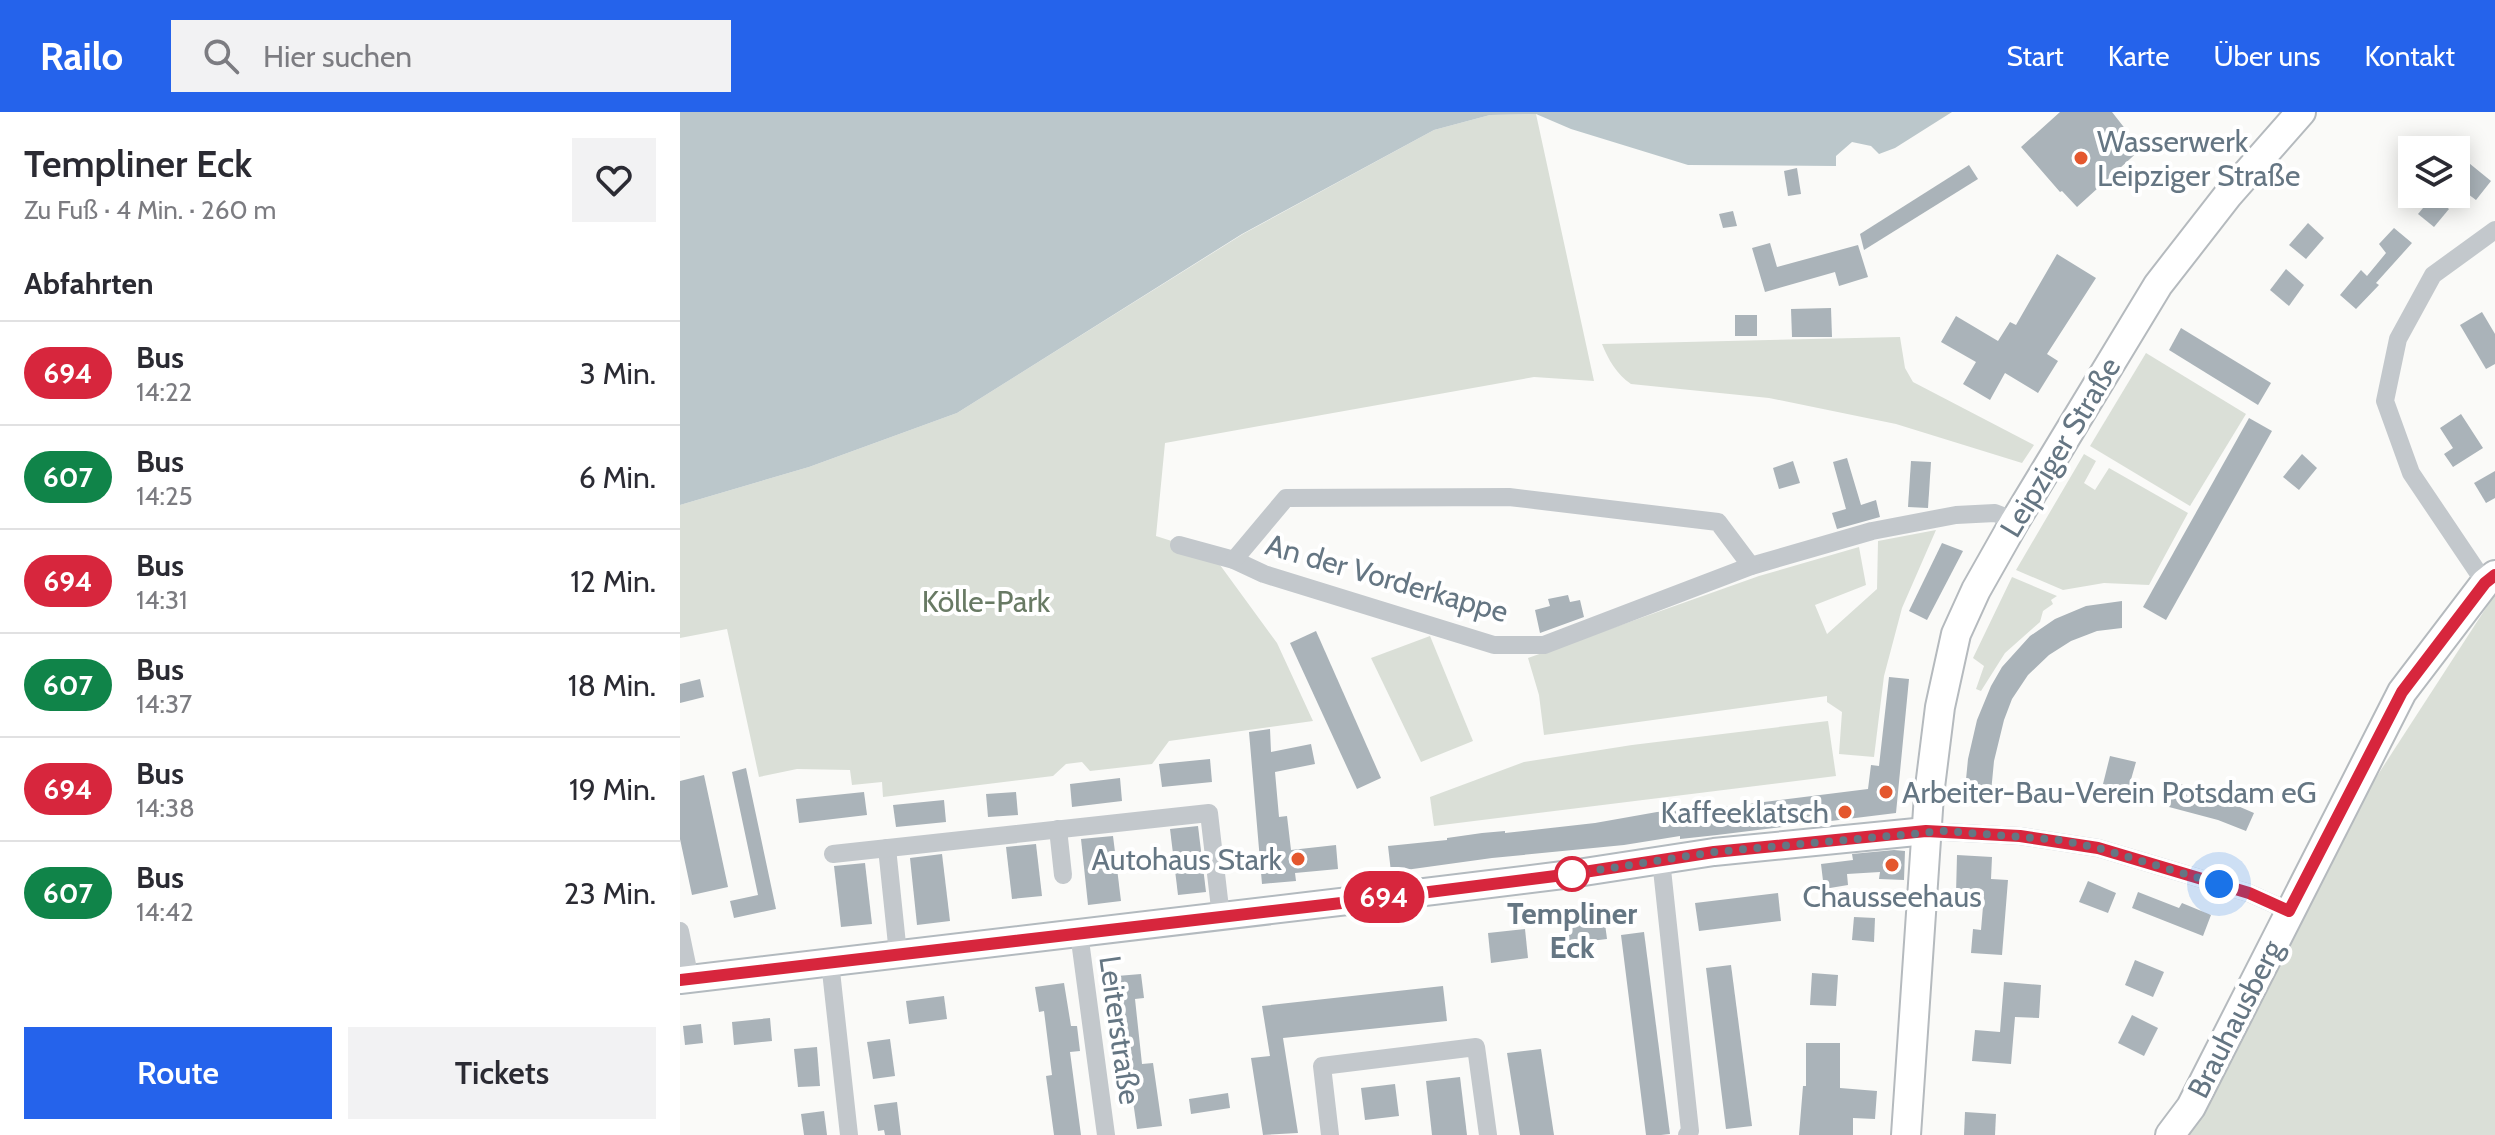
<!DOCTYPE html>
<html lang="de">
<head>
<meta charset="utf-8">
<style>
	body { margin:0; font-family:Cabin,sans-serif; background:#f2f2f3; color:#2b2b33; height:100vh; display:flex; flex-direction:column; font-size:30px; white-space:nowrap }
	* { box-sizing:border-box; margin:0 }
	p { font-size:26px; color:#7c7c81 }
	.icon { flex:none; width:44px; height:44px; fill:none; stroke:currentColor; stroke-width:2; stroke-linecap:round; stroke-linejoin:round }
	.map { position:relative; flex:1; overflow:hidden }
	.drawer { display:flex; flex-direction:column; background:#fff; width:680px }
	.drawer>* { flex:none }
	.badge { padding:0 16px; border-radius:26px; font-size:28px; line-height:52px }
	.fabs { position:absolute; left:1718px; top:24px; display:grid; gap:16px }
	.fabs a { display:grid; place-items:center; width:72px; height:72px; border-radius:0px; background:#fff; box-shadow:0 4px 20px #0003; font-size:40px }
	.you { position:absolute; width:40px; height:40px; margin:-20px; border:6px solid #fff; border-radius:50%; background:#1a73e8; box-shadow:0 0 0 12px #1a73e833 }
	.map>.badge { position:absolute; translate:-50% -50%; box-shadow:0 0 0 4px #fff }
	h2 { padding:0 24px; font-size:30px; line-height:72px }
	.round { display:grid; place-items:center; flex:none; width:84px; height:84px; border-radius:0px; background:#f2f2f3 }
	.overview { display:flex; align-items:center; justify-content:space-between; height:136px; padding:0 24px }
	h1 { font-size:38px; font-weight:600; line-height:60px }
	.button { display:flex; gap:16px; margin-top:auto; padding:16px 24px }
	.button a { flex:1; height:92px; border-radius:0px; background:#2563eb; color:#fff; font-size:32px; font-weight:600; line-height:92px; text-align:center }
	.button a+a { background:#f2f2f3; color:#2b2b33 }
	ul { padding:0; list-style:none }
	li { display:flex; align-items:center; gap:24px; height:104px; padding:0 24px; border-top:2px solid #e1e1e2 }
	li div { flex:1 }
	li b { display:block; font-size:30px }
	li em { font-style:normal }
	li .badge { min-width:88px; font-weight:700; text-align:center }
	header { display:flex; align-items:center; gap:48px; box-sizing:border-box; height:112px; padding:0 40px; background:#2563eb; color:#fff }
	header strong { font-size:38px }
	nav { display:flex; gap:44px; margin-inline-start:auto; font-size:28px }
	.search { width:560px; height:72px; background:#f2f2f3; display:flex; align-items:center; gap:20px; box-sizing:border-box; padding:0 28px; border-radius:0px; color:#7c7c81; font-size:30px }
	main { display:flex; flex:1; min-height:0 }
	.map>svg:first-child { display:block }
	.green { fill:#dadfd7 }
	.water { fill:#bbc7cb }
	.building { fill:#aab3b9 }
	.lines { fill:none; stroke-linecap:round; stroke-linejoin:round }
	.secondary-casing { stroke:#b3babf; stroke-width:30 }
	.primary-casing { stroke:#b5babe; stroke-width:32 }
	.street { stroke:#c3c8cc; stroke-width:18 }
	.secondary { stroke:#fff; stroke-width:26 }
	.primary { stroke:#fff; stroke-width:28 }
	.line-casing { stroke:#fff; stroke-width:18 }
	.line { stroke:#d7263d; stroke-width:12 }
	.walk { stroke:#657683; stroke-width:8; stroke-dasharray:0 14.4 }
	.poi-dot { fill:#e4572e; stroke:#fff; stroke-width:3 }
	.stop-dot { fill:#fff; stroke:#d7263d; stroke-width:4 }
	.labels { text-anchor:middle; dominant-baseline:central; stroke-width:8; stroke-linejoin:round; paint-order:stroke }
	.poi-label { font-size:30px; fill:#657683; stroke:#fff; text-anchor:start }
	.street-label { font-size:30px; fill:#657683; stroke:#fff }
	.park-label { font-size:30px; fill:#687a64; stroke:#fff }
	.stop-label { font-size:30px; font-weight:bold; fill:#657683; stroke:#fff }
</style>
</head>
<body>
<header>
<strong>Railo</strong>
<div class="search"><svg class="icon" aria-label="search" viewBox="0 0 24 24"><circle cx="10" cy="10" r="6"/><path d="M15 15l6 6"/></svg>Hier suchen</div>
<nav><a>Start</a><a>Karte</a><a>Über uns</a><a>Kontakt</a></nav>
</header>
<main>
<section class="drawer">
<div class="overview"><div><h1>Templiner Eck</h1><p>Zu Fuß · 4 Min. · 260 m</p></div><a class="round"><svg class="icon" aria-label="heart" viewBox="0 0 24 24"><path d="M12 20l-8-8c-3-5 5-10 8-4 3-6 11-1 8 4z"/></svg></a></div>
<h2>Abfahrten</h2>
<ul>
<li><span class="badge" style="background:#d7263d;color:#fff">694</span><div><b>Bus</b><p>14:22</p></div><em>3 Min.</em></li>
<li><span class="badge" style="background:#108449;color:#fff">607</span><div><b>Bus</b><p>14:25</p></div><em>6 Min.</em></li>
<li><span class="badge" style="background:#d7263d;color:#fff">694</span><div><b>Bus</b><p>14:31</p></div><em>12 Min.</em></li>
<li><span class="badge" style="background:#108449;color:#fff">607</span><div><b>Bus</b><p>14:37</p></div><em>18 Min.</em></li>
<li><span class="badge" style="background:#d7263d;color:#fff">694</span><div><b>Bus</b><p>14:38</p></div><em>19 Min.</em></li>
<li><span class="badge" style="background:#108449;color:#fff">607</span><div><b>Bus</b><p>14:42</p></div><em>23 Min.</em></li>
</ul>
<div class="button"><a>Route</a><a>Tickets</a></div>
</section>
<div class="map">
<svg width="1815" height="1023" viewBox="0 0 1815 1023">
	<rect width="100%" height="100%" fill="#fafaf8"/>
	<g class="green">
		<polygon points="856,2 914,269 854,265 485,331 476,424 532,442 597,531 633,609 489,629 472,652 410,659 402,650 386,652 373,664 203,685 202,670 172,673 170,658 117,657 79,665 47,517 0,526 0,393 129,355 277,301 563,122 754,18 810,3"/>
		<path d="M1220,225L1225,256L1233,270L1354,333L1342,351L1216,312L1089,286L951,272C937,263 928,247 922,232Z"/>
		<polygon points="1466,241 1566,302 1510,394 1410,334"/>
		<polygon points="1404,342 1416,349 1404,371 1415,378 1429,356 1508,401 1469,473 1424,471 1383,478 1336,458"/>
		<polygon points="1256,418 1222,496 1204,564 1194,645 1159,642 1162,600 1147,590 1147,584 864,623 859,583 848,546 1079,464 1179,435 1186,473 1135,493 1147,522 1197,477 1198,429"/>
		<polygon points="1332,465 1377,484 1371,488 1373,492 1363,499 1360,510 1325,541 1301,579 1296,577 1304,554 1293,546"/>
		<polygon points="1815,482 1815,1023 1507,1023 1686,681"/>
		<polygon points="750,524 793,629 741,650 691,546"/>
		<polygon points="1148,609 1156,664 754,714 750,685 844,650 952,633"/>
	</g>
	<polygon class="water" points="0,0 1272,0 1215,36 1199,42 1191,34 1172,30 1156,44 1156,54 1008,53 891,17 856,2 810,3 754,18 562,122 277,301 129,355 0,393"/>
	<g class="building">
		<polygon points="1380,0 1432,0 1461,37 1397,95 1382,79 1380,80 1341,35"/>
		<polygon points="1784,47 1811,69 1796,88 1784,79 1776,89 1776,56"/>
		<polygon points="1289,53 1298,67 1184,138 1180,122"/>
		<polygon points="1117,56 1121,82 1108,84 1104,59"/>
		<polygon points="1753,84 1769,97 1754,115 1738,102"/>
		<polygon points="1053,99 1057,114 1043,116 1039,102"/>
		<polygon points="1628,111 1644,126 1626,147 1609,133"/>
		<polygon points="1714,116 1732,131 1696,171 1699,173 1676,197 1660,183 1681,158 1687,164 1706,141 1699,132"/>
		<polygon points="1090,131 1097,155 1178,133 1188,165 1159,174 1155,160 1085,180 1072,136"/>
		<polygon points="1377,142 1416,166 1367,242 1378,249 1358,281 1325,261 1310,288 1283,272 1296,250 1261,230 1276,204 1318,229 1330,210 1336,213"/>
		<polygon points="1606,157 1624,173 1609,194 1590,178"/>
		<polygon points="1151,196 1152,225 1112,225 1111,197"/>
		<polygon points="1802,200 1815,222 1815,252 1806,257 1780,213"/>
		<rect x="1055" y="203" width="22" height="21"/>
		<polygon points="1501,216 1591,271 1578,293 1489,238"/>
		<polygon points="1781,302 1803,336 1773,355 1764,342 1773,336 1760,316"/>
		<polygon points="1569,306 1592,319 1486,508 1463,495"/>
		<polygon points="1622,342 1637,356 1619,378 1603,365"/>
		<polygon points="1167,346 1181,393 1196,388 1200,405 1157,417 1152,401 1166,397 1153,350"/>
		<polygon points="1113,349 1120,371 1099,377 1093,356"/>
		<polygon points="1231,349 1251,350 1248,396 1228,395"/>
		<polygon points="1815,359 1815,386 1806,391 1794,371"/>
		<polygon points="1262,431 1283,439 1247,508 1229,499"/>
		<polygon points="888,483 890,490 900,488 904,505 860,521 855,498 870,494 868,487"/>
		<polygon points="1442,489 1442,516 1417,519 1391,529 1369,543 1348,563 1332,587 1324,608 1314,649 1310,691 1284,688 1288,647 1297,608 1311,574 1322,555 1350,524 1375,507 1406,494"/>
		<polygon points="636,519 701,666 677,677 610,531"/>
		<polygon points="1209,565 1229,567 1216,701 1037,723 1000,727 1000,724 944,733 812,746 711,760 708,734 767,728 767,726 802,721 825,719 825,721 915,711 977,700 1013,697 1013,699 1188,677 1191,653 1199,654"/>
		<polygon points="20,567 24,585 0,591 0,572"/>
		<polygon points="590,617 591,640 631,632 635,652 595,660 599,705 607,704 611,738 656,733 658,757 615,761 616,769 582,772 569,620"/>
		<polygon points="1430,644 1456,650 1448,678 1442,677 1440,687 1427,683 1429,673 1423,672"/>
		<polygon points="530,647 532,670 482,675 479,652"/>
		<polygon points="66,656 96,797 54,806 50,789 78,783 52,660"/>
		<polygon points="24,663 48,775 12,783 0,727 0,669"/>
		<polygon points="440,666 442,689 392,695 390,672"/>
		<polygon points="1495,671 1516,676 1574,701 1566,719 1538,708 1489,695"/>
		<polygon points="184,680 187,703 119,711 116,687"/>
		<polygon points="336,680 338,703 308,705 306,682"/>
		<polygon points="264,688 266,710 216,715 213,693"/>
		<polygon points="518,714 526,780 498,783 490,717"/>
		<polygon points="433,724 441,789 408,793 401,727"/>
		<polygon points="356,732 362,784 332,787 326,735"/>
		<polygon points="1214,738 1225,739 1224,768 1199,767 1200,760 1167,762 1168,773 1144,777 1141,752 1173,748 1172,742"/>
		<polygon points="262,742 270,809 237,813 230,746"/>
		<polygon points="1277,743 1312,745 1311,767 1328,768 1322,843 1291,841 1293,817 1301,818 1304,783 1276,782"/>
		<polygon points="185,751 192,812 161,815 154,754"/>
		<polygon points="1408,769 1436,781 1428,801 1399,790"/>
		<polygon points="1458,780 1499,796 1502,791 1531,803 1523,824 1452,796"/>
		<polygon points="1098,781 1101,809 1019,819 1015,791"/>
		<polygon points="924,804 927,827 886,832 884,809"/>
		<polygon points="1174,805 1195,806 1194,830 1172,828"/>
		<polygon points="845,817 848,846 811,851 808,821"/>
		<polygon points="964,820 990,1022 981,1023 966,1023 941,823"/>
		<polygon points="1455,848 1484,860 1473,885 1445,873"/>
		<polygon points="1051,853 1072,1014 1046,1017 1026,856"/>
		<polygon points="1132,861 1158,863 1156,894 1130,893"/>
		<polygon points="461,862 464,886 455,887 462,952 473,951 482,1014 457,1017 445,933 435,934 433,909 442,908 437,864"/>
		<polygon points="1324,870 1361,873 1359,906 1335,905 1331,952 1292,949 1295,918 1320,920"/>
		<polygon points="384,871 391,914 397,914 400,939 390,940 401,1023 374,1023 366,964 372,963 364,899 359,900 355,875"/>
		<polygon points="763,874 767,909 603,926 618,1021 583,1023 571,946 590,944 582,894"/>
		<polygon points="264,884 267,907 229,912 226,889"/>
		<polygon points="1452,903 1478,916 1464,944 1438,931"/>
		<polygon points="90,906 92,929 54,933 52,910"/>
		<polygon points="21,912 23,931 5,933 3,914"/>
		<polygon points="210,927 215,964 193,967 187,930"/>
		<polygon points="1126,931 1160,931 1160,976 1197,979 1195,1007 1173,1006 1173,1023 1119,1023 1123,974 1126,974"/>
		<polygon points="137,935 140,974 118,975 114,937"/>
		<polygon points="861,937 874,1023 840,1023 827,941"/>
		<polygon points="780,965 787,1023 752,1023 746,969"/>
		<polygon points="715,972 719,1004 685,1008 681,976"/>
		<polygon points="548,981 550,996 511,1002 509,987"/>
		<polygon points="217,990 221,1023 205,1023 204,1018 198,1019 194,993"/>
		<polygon points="144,999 147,1023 124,1023 121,1002"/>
		<polygon points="1285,1000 1316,1002 1315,1023 1284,1023"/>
	</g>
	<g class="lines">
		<defs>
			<polyline id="secondary" points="0,868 753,779 891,762 1034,740 1246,719"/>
			<g id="primary">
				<polyline points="1226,1023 1249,683 1260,595 1276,522 1296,478 1335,409 1478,173 1548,83 1621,0"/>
				<polyline points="1490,1023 1511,995 1722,580 1805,471 1815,463"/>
			</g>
		</defs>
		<use href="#secondary" class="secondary-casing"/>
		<use href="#primary" class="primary-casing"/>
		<g class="street">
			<polyline points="499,433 554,448 584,462 814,533 864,533 1071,454 1192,419 1276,403 1315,401 1335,409"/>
			<polyline points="554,448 606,386 829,385 1038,410 1071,454"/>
			<polyline points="1805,471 1731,361 1705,289 1718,227 1753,163 1815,118"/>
			<polyline points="378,717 383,763"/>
			<polyline points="1246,719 1340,724 1418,736 1569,781 1609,799"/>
			<polyline points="207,736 218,842"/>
			<polyline points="153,742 529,701 541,805"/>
			<polyline points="981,748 1010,1019 1007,1023"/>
			<polyline points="0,819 10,867"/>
			<polyline points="399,821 426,1023"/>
			<polyline points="150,850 169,1023"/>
			<polyline points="650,1023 642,954 796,935 808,1023"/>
		</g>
		<use href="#secondary" class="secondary"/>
		<use href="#primary" class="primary"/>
	</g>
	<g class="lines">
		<defs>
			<polyline id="line" points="0,868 670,790 891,762 1034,740 1246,719 1340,724 1418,736 1569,781 1609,799 1722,580 1805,471 1815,463"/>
		</defs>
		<use href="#line" class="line-casing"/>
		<use href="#line" class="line"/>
		<polyline class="walk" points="892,762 1034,740 1264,719 1380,728 1418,736 1539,772"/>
	</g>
	<g class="poi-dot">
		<circle cx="1401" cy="46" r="8"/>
		<circle cx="1206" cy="680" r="8"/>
		<circle cx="1165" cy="700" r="8"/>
		<circle cx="618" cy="747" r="8"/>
		<circle cx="1212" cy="753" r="8"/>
	</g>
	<circle class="stop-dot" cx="892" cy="762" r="16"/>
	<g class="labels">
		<g class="poi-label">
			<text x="1417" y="29">Wasserwerk<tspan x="1417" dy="34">Leipziger Straße</tspan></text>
			<text x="1222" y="680">Arbeiter-Bau-Verein Potsdam eG</text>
			<text x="1149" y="700" text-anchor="end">Kaffeeklatsch</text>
			<text x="602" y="747" text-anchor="end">Autohaus Stark</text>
			<text x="1212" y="784" text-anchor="middle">Chausseehaus</text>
		</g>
		<g class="street-label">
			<text transform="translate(1380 335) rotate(-59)">Leipziger Straße</text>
			<text transform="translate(707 466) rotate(16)">An der Vorderkappe</text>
			<text transform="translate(1555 907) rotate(-63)">Brauhausberg</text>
			<text transform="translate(440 918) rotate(82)">Leiterstraße</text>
		</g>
		<g class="park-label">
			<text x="306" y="489">Kölle-Park</text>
		</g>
		<g class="stop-label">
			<text x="892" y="801">Templiner<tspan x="892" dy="34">Eck</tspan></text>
		</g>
	</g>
</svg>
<div class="fabs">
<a><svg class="icon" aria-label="layers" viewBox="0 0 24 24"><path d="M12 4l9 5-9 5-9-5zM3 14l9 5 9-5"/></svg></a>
</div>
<div class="you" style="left:1539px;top:772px"></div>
<b class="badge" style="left:704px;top:785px;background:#d7263d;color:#fff">694</b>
</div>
</main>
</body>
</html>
